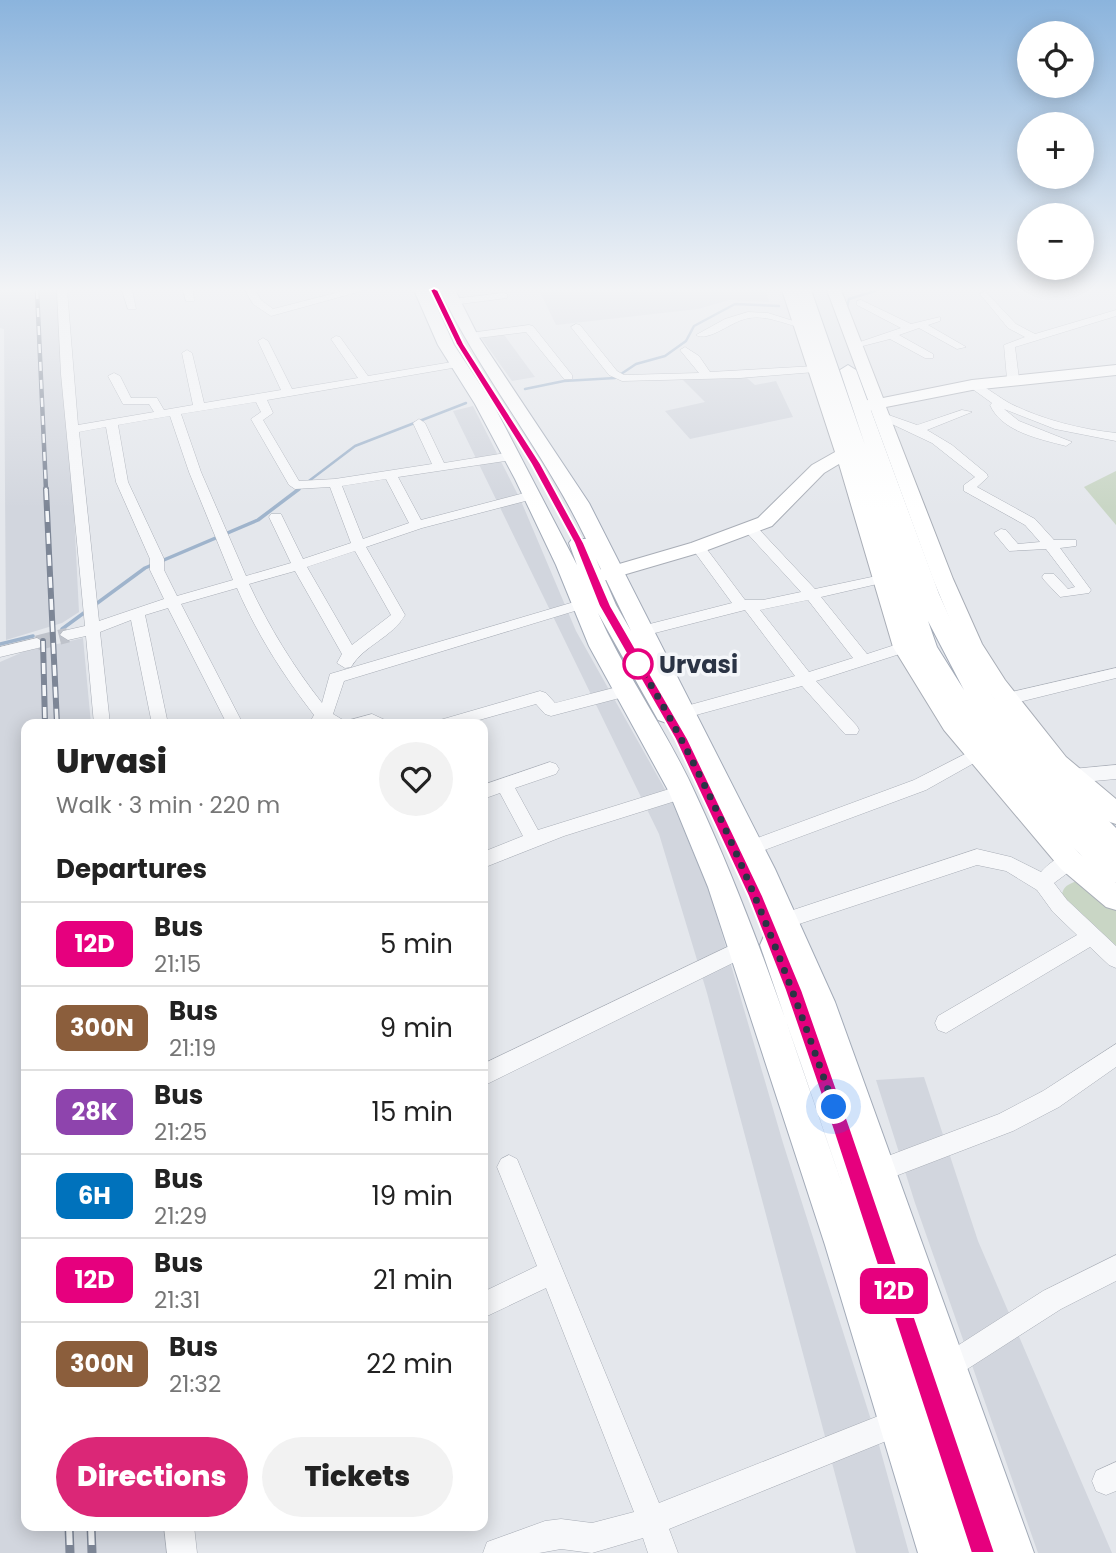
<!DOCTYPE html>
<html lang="en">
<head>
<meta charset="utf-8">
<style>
	body { margin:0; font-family:Poppins,sans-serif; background:#f2f2f2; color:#222; height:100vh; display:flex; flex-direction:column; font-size:26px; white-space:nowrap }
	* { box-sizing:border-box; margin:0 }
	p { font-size:23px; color:#767676 }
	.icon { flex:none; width:38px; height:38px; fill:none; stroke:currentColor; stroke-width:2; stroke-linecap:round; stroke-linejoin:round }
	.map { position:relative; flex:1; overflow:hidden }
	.side { position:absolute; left:21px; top:719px; width:467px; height:812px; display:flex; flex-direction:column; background:#fff; border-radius:14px; box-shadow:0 4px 18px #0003 }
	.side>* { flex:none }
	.badge { padding:0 14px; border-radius:10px; font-size:24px; line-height:46px }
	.tools { position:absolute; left:1017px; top:21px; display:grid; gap:14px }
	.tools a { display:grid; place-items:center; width:77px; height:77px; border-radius:50%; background:#fff; box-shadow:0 4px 18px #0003; font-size:35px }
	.you { position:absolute; width:35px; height:35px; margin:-18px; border:5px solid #fff; border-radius:50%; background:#1a73e8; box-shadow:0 0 0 10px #1a73e833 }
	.map>.badge { position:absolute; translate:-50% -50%; box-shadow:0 0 0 4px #fff }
	h2 { padding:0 35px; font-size:26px; line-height:63px }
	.round { display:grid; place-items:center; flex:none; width:74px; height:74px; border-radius:37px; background:#f2f2f2 }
	.summary { display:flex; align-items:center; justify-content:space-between; height:119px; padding:0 35px }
	h1 { font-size:33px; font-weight:800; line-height:52px }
	.action { display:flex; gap:14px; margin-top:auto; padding:14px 35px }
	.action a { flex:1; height:80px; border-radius:42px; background:#db2777; color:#fff; font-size:28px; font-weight:800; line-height:80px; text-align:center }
	.action a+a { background:#f2f2f2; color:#222 }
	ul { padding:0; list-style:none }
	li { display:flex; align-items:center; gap:21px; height:84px; padding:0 35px; border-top:2px solid #e0e0e0 }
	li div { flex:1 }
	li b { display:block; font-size:26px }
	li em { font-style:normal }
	li .badge { min-width:77px; font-weight:700; text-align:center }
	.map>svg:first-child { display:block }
	.built { fill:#d2d6de }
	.green { fill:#c9d6c5 }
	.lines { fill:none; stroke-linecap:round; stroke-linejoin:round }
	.stream-far1 { stroke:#9fb4cc; stroke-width:2.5 }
	.stream { stroke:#9fb4cc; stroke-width:3.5 }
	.street-tunnel { stroke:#bfc3cb; stroke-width:15; stroke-dasharray:15 8; stroke-linecap:butt }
	.street-casing { stroke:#a9aeb7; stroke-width:1 }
	.secondary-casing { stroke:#a9aeb7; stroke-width:2 }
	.primary-casing { stroke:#a3abb8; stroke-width:2 }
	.street { fill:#f7f8fa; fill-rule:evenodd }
	.secondary { fill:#fff; fill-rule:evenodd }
	.primary { fill:#fff; fill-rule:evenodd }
	.rail-far2-casing { stroke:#7d8696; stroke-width:4.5 }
	.rail-far1-casing { stroke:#7d8696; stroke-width:6 }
	.rail-casing { stroke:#7d8696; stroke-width:9 }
	.rail-far2 { stroke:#f4f6f9; stroke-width:2.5; stroke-dasharray:9; stroke-linecap:butt }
	.rail-far1 { stroke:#f4f6f9; stroke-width:3.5; stroke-dasharray:11; stroke-linecap:butt }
	.rail { stroke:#f4f6f9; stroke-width:6; stroke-dasharray:19; stroke-linecap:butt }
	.line { fill:#e6007e; stroke:#fff; stroke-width:2 }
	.walk { stroke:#2b3445; stroke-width:7; stroke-dasharray:0 12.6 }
	.stop-dot { fill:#fff; stroke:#e6007e; stroke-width:3.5 }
	.labels { text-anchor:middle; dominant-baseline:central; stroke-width:7; stroke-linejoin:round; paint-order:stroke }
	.stop-label { font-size:24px; font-weight:bold; fill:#2b3445; stroke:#f4f6f9; text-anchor:start }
</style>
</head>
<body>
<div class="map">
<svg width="1116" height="1553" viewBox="0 0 1116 1553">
	<rect width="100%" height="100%" fill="#e4e7ec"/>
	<g class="built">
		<polygon points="0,290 60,290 67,374 79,612 62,623 6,640 4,329 0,328"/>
		<polygon points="539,290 766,290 769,302 729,300 698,309 556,325"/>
		<polygon points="502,332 535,377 512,381 480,336"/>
		<polygon points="681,378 747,378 755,385 776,381 793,417 690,439 665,411 705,402"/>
		<polygon points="473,406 521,501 576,631 671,800 710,893 783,1143 879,1445 909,1553 856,1553 707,993 659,834 453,411"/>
		<polygon points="83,638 91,724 26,724 26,1526 165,1526 167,1553 0,1553 0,662 23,652"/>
		<polygon points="924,1077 978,1241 1112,1553 1038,1553 915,1203 876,1080"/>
	</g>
	<g class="green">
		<polygon points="1116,471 1116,525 1084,487"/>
		<path d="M1077,881L1116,906V946L1062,895C1063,886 1069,884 1077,881Z"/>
	</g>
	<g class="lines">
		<g class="stream-far1">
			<polyline points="846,310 849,299 878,290"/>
			<polyline points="525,389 564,381 615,378 636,364 665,356 686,341 694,326 735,304 779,306"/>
			<polyline points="297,490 355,446 466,403"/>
		</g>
		<g class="stream">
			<polyline points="62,629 145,568 258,520 299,489"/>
			<polyline points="0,644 33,636"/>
		</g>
		<polyline class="street-tunnel" points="37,643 68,635"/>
		<defs>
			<g id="street">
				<path d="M57,290H67L78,425L154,412L149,404H123L108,376L114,373L120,376L131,398H157L164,410L193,405L182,353L187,350L192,353L204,403L281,390L258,341L263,338L268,341L292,389L358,378L331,339L336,336L340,337L368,376L458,361L464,364L458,367L267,400L273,413L263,420L299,481L335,479L432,464L413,423L419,419L425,423L444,463L512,452L518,456L512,460L398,477L421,520L532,491L539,495L537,498L422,528L366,547L405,615C392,638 364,645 351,667L345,668L337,663L342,654L295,571L249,584C269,627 293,666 322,703L330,674L591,597H601L603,600L601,603L344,681L333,714L343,720L345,724H309L314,715C283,675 257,634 237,588L181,604L243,724H227L168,608L145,615L168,724H152L131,620L100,632L110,724H94L86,636L68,640L60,635L63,631L85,626L61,374ZM256,402L261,412L251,419L289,485L295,489L330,487L351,543L303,559L281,514H271L269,517L291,563L246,576L201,472L181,414ZM170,416L189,472L233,580L177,596L164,570V559L128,482L118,425ZM106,427L116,482L150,559V570L164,599L99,621L79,432ZM386,479L409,523L363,539L342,486ZM355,551L391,615L352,645L307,567Z"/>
				<polygon points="122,290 132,290 136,309 128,309"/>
				<polygon points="183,290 193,290 194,301 186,301"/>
				<polygon points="245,290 255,290 261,300 273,309 347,290 365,290 271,316 253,304"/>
				<polygon points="985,291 1016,324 1035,334 1116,310 1116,316 1015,347 1019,379 1013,382 1007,379 1004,345 1025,337 1008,328 980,294"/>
				<polygon points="503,293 507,294 507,298 452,305 447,302 452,299"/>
				<polygon points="861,300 911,324 940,317 940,321 928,325 966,347 957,349 919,328 899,335 933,354 933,358 925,358 890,339 851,349 851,345 901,328 857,305 857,301"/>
				<path d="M748,312L768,313L803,324L798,327C780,322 760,313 742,320C729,324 707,342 696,335L725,319Z"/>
				<polygon points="576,324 580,325 617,371 624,375 699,373 680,350 685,347 699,356 710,372 815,366 821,369 815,372 740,378 622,381 609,375 571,327"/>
				<polygon points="529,325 533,326 572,375 572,379 564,379 526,332 470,339 465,336 470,333"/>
				<path d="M973,382C986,386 998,397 1011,404C1044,420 1079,429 1116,433V441L1055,429L1004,409L1019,421L1072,442L1066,446C1040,439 1002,432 990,405L992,403L967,385Z"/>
				<polygon points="962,410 972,412 927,430 952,445 987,474 988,477 977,487 1035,519 1054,540 1076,540 1076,546 1060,548 1091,590 1089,593 1060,597 1044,580 1042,577 1044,574 1054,574 1068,589 1075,587 1046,549 1009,551 994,533 1001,529 1006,530 1018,544 1040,542 1025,525 964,491 964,485 975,477 932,443 877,417 883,413 917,425"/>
				<path d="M751,525L756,526L815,589L881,575L888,579L886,582L821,597L867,654L904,642L912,647L909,651L816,681L857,726L859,730L857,734H845L802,686L685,718L679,716L677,712L679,708L795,676L745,610L643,636L635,631L638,627L732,603L691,547L698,543L703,544L745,600H763L801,592L746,532L744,529ZM808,600L853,658L809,672L760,610Z"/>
				<polygon points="37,638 45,643 42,647 0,657 0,647"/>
				<polygon points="1116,668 1116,678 1007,705 999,699 1007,693"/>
				<polygon points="625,685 631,687 633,691 631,695 551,716 545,714 536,704 465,724 438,724 440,720 540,691 546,693 555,703"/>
				<polygon points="372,714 385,720 387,724 348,724 350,720"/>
				<polygon points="977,748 983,750 986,754 983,758 926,790 751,855 744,853 742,848 744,843 914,780"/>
				<polygon points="550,762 556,764 559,769 556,774 515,788 538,830 682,785 688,787 691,792 688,797 564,836 483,868 483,852 523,836 500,793 483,799 483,785"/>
				<polygon points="1116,765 1116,779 1072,783 1066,781 1063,776 1066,771 1072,769"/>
				<path d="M977,849L1011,857L1041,872C1049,863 1064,851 1077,856L1079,861L1077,866L1054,883L1067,900L1116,946V968L1109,965L1090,947L946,1033L938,1030L935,1023L938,1016L1077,935L1053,912L1037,890L1006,871L977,865L784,929L777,927L774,921L777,915L784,913Z"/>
				<polygon points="744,939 751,942 754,948 751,954 483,1086 483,1064"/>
				<polygon points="1116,1044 1116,1067 1059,1107 1013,1131 880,1182 872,1178 868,1170 872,1162 999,1114 1043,1091"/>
				<polygon points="509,1155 517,1159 659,1503 901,1407 911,1411 915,1421 911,1431 669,1529 678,1553 648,1553 643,1538 592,1553 561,1549 539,1553 483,1553 487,1542 545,1521 561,1519 592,1523 634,1512 546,1288 483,1318 483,1292 537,1266 497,1167 501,1159"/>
				<polygon points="1116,1255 1116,1281 1061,1309 958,1375 949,1379 940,1375 936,1366 940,1357 1043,1291"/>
				<polygon points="1116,1462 1116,1491 1106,1495 1096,1491 1092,1481 1096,1471"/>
				<polygon points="164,1526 194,1526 197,1553 167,1553"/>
			</g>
			<g id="secondary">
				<polygon points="782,290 796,290 838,407 915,647 960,718 1079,853 1116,883 1116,910 1106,907 1061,869 944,730 893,647 839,464 824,473 772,526 705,551 599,582 585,582 582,578 585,574 691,543 758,518 812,465 835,452"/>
				<polygon points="827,290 841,290 883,398 972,380 1116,365 1116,375 972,390 886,407 953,579 982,644 1005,680 1066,757 1116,799 1116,824 1107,821 1048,769 989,692 960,644 933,579 871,410 861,411 853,406 855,403 868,400"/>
			</g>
			<g id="primary">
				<path d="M414,290H429L454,345L493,404L577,565L569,543L572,539H586C544,452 482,377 440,290H455L478,336L589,503L775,869L835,1002L1034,1553H918L825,1245L708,887L669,792L589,646L556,565L515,479L475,404L438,345ZM596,559L631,631L616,605ZM598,613L658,720L667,723L675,721L747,869L774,932L764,936L760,945L848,1202C801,1065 757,926 696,795C668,732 626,676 598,613Z"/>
				<path d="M796,290H811L865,445L840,370L848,365L856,370L939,594L962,645L992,695L1033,746L1116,828V883L1106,879L1000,777L931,679L913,647ZM928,621L964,690L937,647Z"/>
			</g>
		</defs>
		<use href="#street" class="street-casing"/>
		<use href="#secondary" class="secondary-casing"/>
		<use href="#primary" class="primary-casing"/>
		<use href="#street" class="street"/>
		<use href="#secondary" class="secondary"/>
		<use href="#primary" class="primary"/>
		<defs>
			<polyline id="rail-far2" points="37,290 46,490"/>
			<g id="rail-far1">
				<polyline points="46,489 57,724"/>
				<polyline points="43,641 45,724"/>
			</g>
			<g id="rail">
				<polyline points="69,1526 70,1553"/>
				<polyline points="91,1526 92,1553"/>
			</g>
		</defs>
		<use href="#rail-far2" class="rail-far2-casing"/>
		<use href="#rail-far1" class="rail-far1-casing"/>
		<use href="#rail" class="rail-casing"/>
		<use href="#rail-far2" class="rail-far2"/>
		<use href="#rail-far1" class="rail-far1"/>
		<use href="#rail" class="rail"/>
	</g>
	<linearGradient id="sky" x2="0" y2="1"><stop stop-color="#8bb4dd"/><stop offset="0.57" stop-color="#f3f4f6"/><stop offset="1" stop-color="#f3f4f6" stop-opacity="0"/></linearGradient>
	<rect width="1116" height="508" fill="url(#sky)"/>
	<polygon class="line" points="434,288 438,290 464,344 541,464 584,543 611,606 688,739 763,896 802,990 851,1130 995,1553 971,1553 833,1130 785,990 748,896 675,739 599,606 574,543 531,464 456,344 430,290"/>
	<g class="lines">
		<path class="walk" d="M638,664C661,700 681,738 700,776C753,883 795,994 834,1107"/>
	</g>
	<circle class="stop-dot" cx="638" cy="664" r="14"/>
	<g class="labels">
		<g class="stop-label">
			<text x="659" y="664">Urvasi</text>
		</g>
	</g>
</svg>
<div class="tools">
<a><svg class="icon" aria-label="locate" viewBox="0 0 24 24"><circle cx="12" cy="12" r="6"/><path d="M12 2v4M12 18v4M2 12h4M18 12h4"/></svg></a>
<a>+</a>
<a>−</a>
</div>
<div class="you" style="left:834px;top:1107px"></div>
<b class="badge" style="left:894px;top:1291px;background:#e6007e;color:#fff">12D</b>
<section class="side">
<div class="summary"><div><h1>Urvasi</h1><p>Walk · 3 min · 220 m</p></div><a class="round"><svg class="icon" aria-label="heart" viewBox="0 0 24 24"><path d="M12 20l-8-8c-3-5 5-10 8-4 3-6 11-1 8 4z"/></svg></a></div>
<h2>Departures</h2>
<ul>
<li><span class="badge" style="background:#e6007e;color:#fff">12D</span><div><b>Bus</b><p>21:15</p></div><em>5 min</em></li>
<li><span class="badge" style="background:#8b5e3c;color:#fff">300N</span><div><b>Bus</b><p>21:19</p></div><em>9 min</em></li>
<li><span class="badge" style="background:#8e44ad;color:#fff">28K</span><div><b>Bus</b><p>21:25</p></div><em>15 min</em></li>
<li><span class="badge" style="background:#0072bc;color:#fff">6H</span><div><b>Bus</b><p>21:29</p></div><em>19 min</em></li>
<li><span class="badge" style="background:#e6007e;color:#fff">12D</span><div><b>Bus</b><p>21:31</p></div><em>21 min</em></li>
<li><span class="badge" style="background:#8b5e3c;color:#fff">300N</span><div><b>Bus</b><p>21:32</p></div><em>22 min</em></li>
</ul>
<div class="action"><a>Directions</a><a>Tickets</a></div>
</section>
</div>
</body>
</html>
